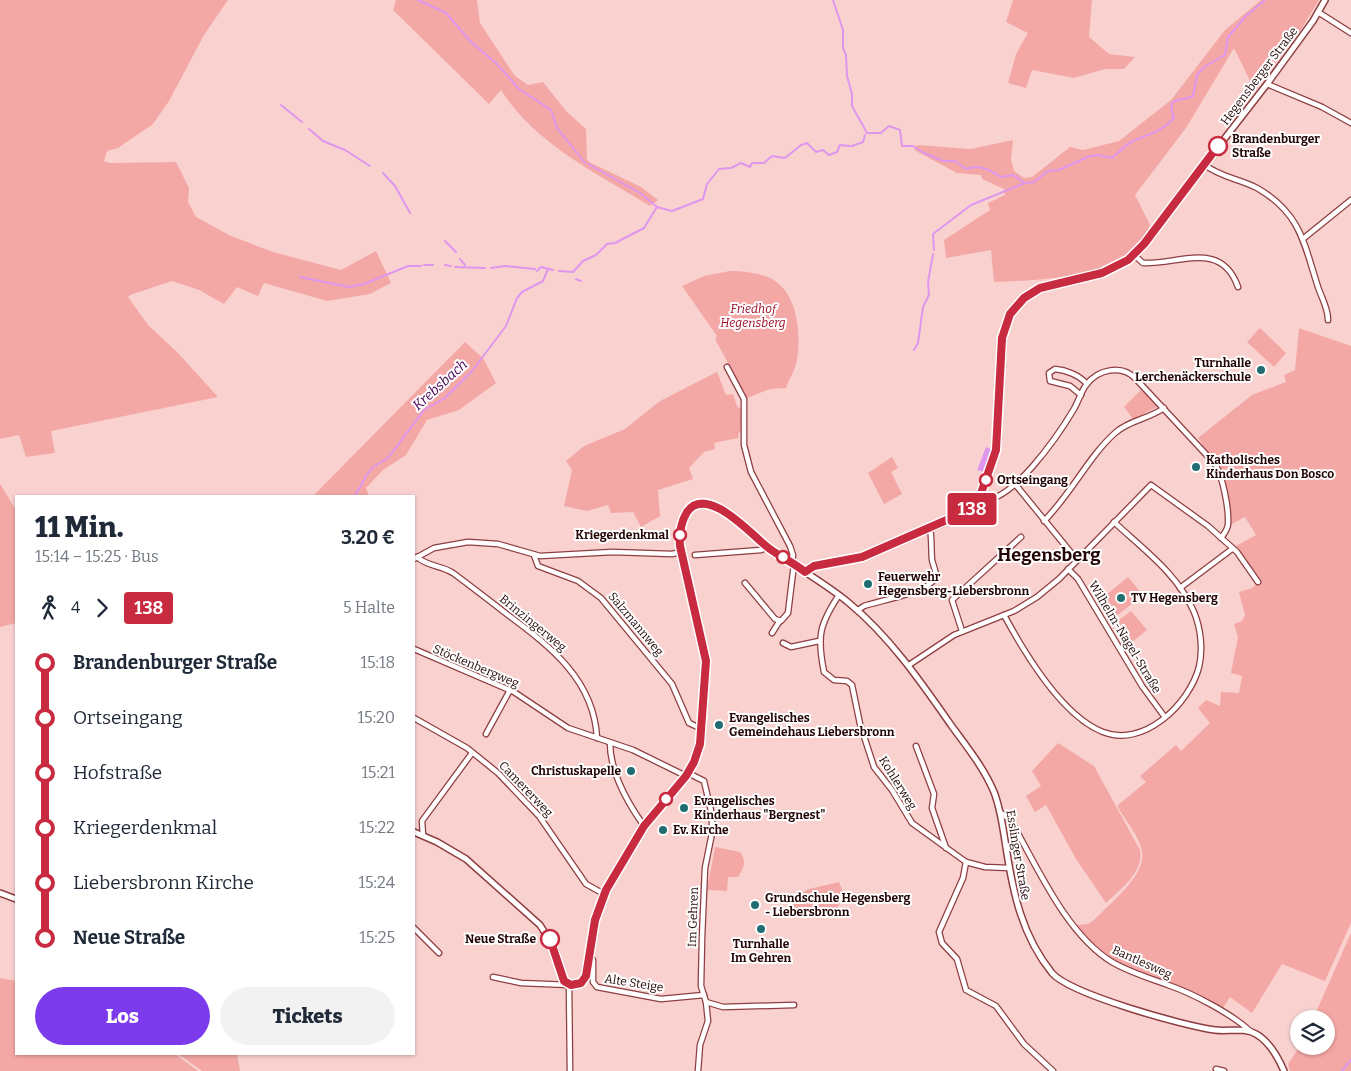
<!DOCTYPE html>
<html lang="de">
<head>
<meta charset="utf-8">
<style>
	body { margin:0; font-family:Bitter,serif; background:#f2f2f3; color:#1f2937; height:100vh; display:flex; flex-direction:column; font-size:19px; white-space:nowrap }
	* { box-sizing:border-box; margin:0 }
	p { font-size:16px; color:#747a83 }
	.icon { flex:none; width:28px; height:28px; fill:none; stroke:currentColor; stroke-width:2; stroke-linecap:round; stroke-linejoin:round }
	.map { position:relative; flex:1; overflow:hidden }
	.panel { position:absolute; left:15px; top:495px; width:400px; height:560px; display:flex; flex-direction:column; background:#fff; border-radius:0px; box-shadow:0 1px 4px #0004 }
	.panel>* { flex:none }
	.badge { padding:0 10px; border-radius:4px; font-size:18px; line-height:32px }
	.fabs { position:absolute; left:1290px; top:1010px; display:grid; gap:10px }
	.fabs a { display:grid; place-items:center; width:45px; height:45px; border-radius:50%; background:#fff; box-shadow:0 1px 4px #0004; font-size:25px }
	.map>.badge { position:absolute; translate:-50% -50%; box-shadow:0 0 0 2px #fff }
	.legs { display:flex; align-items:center; gap:8px; height:55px; padding:0 20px; font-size:16px }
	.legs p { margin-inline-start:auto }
	.head { display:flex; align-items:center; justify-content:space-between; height:85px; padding:0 20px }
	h1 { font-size:28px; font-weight:800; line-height:38px }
	.action { display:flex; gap:10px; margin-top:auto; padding:10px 20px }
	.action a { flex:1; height:58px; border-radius:30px; background:#7c3aed; color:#fff; font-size:20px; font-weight:800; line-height:58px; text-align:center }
	.action a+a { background:#f2f2f3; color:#1f2937 }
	ul { padding:0 20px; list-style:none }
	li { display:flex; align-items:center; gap:18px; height:55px; font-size:19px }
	li i { display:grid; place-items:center; width:8px; height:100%; margin:0 6px; background:currentColor }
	li i::after { content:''; width:12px; height:12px; margin:-6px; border:4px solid; border-radius:50%; background:#fff }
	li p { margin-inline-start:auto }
	li:first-child i { background:linear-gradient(#0000 50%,currentColor 0) }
	li:last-child i { background:linear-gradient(currentColor 50%,#0000 0) }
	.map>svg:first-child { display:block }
	.green { fill:#f4a8a6 }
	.water { fill:#df96ed }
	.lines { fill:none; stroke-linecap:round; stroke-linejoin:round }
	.stream { stroke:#df96ed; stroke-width:2 }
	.minor-casing { stroke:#8e3e40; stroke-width:7 }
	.tertiary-casing { stroke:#8e3e40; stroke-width:8 }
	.minor { stroke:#fff; stroke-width:4.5 }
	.tertiary { stroke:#fff; stroke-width:5 }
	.line-1-casing { stroke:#fff; stroke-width:11 }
	.line-1 { stroke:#c82b40; stroke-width:8 }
	.stop-1-dot { fill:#fff; stroke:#c82b40; stroke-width:2.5 }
	.poi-dot { fill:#216d72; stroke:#fefefe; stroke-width:2 }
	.labels { text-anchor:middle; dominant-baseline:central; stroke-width:4; stroke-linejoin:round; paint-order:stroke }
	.street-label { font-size:12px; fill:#240506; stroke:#fefefe }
	.stop-label { font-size:12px; font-weight:bold; fill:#240506; stroke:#fefefe; text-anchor:start }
	.park-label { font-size:12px; font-style:italic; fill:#9c0925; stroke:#fefefe }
	.poi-label { font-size:12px; font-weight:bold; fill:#240506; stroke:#fefefe; text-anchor:start }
	.water-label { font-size:14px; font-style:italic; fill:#490255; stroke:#fefefe }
	.district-label { font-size:18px; font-weight:bold; fill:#240506; stroke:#fefefe }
</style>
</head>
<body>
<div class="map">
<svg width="1351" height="1071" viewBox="0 0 1351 1071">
	<rect width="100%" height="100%" fill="#f9d2d0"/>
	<g class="green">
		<polygon points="0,0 228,0 204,35 169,101 153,124 118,148 107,151 104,161 110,163 176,162 189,188 188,202 196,217 231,236 273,252 341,270 376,251 391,283 370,294 327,301 264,283 258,296 237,287 224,304 199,290 172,281 130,295 128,297 148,325 177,352 218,397 51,431 55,453 26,457 19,435 0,439"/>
		<path d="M394,0H477L480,23L515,76L528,85L543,82L567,112L586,129L587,159L589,162L641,187L658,200L650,206C598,174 535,144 501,90L489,104L393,10L396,1Z"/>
		<polygon points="1013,0 1092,0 1089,37 1109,54 1135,57 1124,69 1105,69 1074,78 1032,70 1026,88 1008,83 1016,54 1028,33 1006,22"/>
		<path d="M1261,0H1319L1302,28L1255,91L1234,48L1186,128L1135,195L1150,225C1131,279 1041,280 994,282L991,250L946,258L944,240L990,210L988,203L1005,195L1004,189L982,179L981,175L957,173L914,150L917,145L971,149L1013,140L1011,159L1014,171L1024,178L1032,177L1070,147L1083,150L1119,141L1171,100L1225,30Z"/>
		<path d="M730,271C744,271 763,273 775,281C798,296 801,335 797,359C796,369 789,379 786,388L770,389L747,398L715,339L717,336L682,286L704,276Z"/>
		<polygon points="1260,328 1286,353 1274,367 1247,342"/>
		<path d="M1299,328L1351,346V923L1325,981L1282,964L1252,1013L1230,997L1222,1010C1171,987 1111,971 1076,925L1088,924L1094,920C1109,904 1147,875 1142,851C1139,836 1125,820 1117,806L1146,782L1140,776L1176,745L1181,751L1210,723L1198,708L1206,700L1220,706L1221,692L1239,693L1242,676L1231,673L1238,637L1234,624L1242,621L1245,615L1239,592L1252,588L1259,581L1234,547L1256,535L1245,517L1230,525L1221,471L1198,438L1252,395L1286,382L1284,375L1295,370Z"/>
		<polygon points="465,342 483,358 496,383 459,410 427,420 406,455 383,470 366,488 369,496 313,496"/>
		<polygon points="717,372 726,395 733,394 737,406 742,410 742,431 739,432 738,438 714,443 715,449 704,452 689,468 693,479 658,490 660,516 641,527 633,512 611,513 608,505 587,511 564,506 572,470 566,461 584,446 625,429 660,401"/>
		<polygon points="1143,388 1157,403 1157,407 1133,419 1124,407"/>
		<polygon points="892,457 898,468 891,472 902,494 884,504 868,473"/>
		<polygon points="0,484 16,510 16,623 0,627"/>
		<polygon points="1128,577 1143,595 1114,618 1100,600"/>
		<polygon points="1131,611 1147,630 1132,642 1116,622"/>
		<path d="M1058,743L1094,766L1140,850C1144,872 1121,889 1106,903L1076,859L1046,805L1035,812L1026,796L1041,786L1032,771Z"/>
		<path d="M715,847L740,852C747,861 744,868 738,877H728L727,891L707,890Z"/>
		<polygon points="839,882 844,894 833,917 790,916 788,914 789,895 795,896 809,889"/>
		<polygon points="1351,933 1351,1071 1290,1071 1288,1064 1300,1046 1326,1046 1326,1019 1313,1019"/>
		<polygon points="0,978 16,981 16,1054 175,1054 198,1071 0,1071"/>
		<polygon points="178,1054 237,1054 240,1071 202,1071"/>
	</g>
	<polygon class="water" points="986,447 991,449 984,472 977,470"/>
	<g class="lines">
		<g class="stream">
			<polyline points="418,0 446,13 471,42 496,63 519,89 551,110 557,128 585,163"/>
			<path d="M833,0L843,30V48L846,55L847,76L852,94V106L867,133H881L889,126L900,130L902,146H913L924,153L943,161H955L966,169C979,164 990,170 1001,177L1013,175L1025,183L1034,182L1048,171L1059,170L1090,156L1098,155L1112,158C1119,152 1125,145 1133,141C1149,134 1162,132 1174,118C1165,95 1181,102 1193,96L1197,75L1204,67L1225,55L1228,37L1246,16L1265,0"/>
			<polyline points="281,105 302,122"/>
			<polyline points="309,129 323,141 345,150 370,166"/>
			<polyline points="852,146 863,142 865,135"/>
			<polyline points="588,164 640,193 657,207"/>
			<polyline points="383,173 395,186 410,213"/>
			<polyline points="445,241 456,252"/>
			<polyline points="934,250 933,234 971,205 1025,183"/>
			<polyline points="460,259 465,265"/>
			<polyline points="424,265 433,265"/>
			<polyline points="445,265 451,266"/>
			<polyline points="455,267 485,268"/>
			<polyline points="491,268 505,266 535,269"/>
			<polyline points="537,271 541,267 553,270"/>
			<polyline points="559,271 573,272 583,261 596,255 607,244 615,243 644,228 657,207 672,211 703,199 707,184 719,169 731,168 741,163 750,167 752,163 764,163 772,156 785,158 801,145 807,143 816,152 823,150 829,155 837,152 840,145 850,146"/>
			<polyline points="300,277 349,287 364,284 408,266 421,266"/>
			<polyline points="576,279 581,281"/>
			<polyline points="914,350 918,343 923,307 929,295 928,282 933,254"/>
			<polyline points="355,496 366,476 373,467 388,458 424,410 445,398 472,371 506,326 517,298 522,292 543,281 548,269"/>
			<polyline points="1342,1071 1351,1060"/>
		</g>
		<defs>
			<g id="minor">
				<polyline points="1318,12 1351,33"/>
				<polyline points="1267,84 1322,107 1351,123"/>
				<path d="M1205,165C1220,177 1240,179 1257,188C1301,213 1304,244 1318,287C1322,299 1328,308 1328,320"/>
				<polyline points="1304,238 1351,200"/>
				<path d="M1134,255L1143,263C1178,265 1221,239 1238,287"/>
				<polyline points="727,367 744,399 744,445 751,472 790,546 793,555 792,563"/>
				<path d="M1081,395L1070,386L1050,381L1049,373L1055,369C1066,370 1079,375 1087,384"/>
				<polyline points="1015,484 1077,560"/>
				<path d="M979,500C1011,506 1059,434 1074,409C1078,402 1081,392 1086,385C1098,369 1122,364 1136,379L1215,464C1223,477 1229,509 1228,524C1228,529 1224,534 1221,538"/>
				<path d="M1044,521C1071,494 1089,456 1115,433C1129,420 1149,419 1164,408"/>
				<polyline points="534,555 538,566 578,581 601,598 672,684 689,723 702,729"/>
				<polyline points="695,555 761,550 768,547"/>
				<path d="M417,557C428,567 441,565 453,573C472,587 490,601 508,615C551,647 594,680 597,738"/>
				<polyline points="414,559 434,548 468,542 498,544 540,556 612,552 672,554 681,552"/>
				<polyline points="1068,569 1078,579 1142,686 1164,716"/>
				<polyline points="745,583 775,619 781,621 788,613 794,564"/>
				<polyline points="1180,588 1232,549"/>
				<path d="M839,595C819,625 817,637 824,672L834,680L847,681L852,685L860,724L874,767L892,790L912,823L966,862L985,867L1009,868"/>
				<path d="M858,610L864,606C878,601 932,592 936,576C936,572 933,564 932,560C931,550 932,539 930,528"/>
				<path d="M1004,615C1024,652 1062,716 1103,732C1143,748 1189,705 1199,667C1203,650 1201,629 1194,612C1178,574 1143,549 1114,522"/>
				<polyline points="962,631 952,600 1021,537"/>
				<polyline points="772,633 779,622"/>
				<polyline points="783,643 791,647 819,641"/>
				<polyline points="414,649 514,692 568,728 633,750 686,776"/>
				<polyline points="909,665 954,635 1014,611 1037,597 1059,579 1151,485 1208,526 1237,552 1258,582"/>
				<polyline points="414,718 467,748 498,773 539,816 586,884 604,894"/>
				<polyline points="486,734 510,690"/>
				<path d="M610,743C610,772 627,802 644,826"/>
				<polyline points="916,746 934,794 932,808 946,848"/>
				<polyline points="688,773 704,781 712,815 712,833 705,868 702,938 701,986 706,1002 708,1021 700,1045 698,1071"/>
				<path d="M1000,812L1011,821C1037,866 1066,934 1112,962C1129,972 1149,978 1168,985C1192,993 1232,1014 1250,1031"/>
				<polyline points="423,835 422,821 472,753"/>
				<polyline points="966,862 963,878 939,932 942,943 957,959 966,990 996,1006 1024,1044 1053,1071"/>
				<polyline points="414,928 439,953"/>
				<polyline points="588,955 593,960 593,982 597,987 661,999 704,995"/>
				<polyline points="493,977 521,983 569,985 570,1071"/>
				<polyline points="706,1002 723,1007 794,1005"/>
				<polyline points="1216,1069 1224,1071"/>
			</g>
			<g id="tertiary">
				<path d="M805,572L812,566L862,557L948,521L976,507L996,450L1002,339C1012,267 1092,291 1134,255L1267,84L1313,21L1325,0"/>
				<path d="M414,832L437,842L466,859L540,925L555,949L564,981L573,985L581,983L585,976L595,920L606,891L647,821L688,773L699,748L706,665L681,552C675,511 695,488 732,517C745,528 758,540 772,550C797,568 825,583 849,603C890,637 921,682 951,725C967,747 984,768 994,792C1001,810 1003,829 1006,847C1013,893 1022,936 1052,973C1070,994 1184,1026 1215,1030C1228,1032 1244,1027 1256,1034C1270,1042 1278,1057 1284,1071"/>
				<polyline points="0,893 16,899"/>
			</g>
		</defs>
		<use href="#minor" class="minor-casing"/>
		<use href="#tertiary" class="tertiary-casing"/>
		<use href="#minor" class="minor"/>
		<use href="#tertiary" class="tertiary"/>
	</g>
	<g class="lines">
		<defs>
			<path id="line-1" d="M550,939L564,981L571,985L581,983L586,976L595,920L606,890L644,826L686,776L694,762L700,744L706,661L680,546C679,534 681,522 687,512C706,484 750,533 766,546C778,556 793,562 805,572L814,566L862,557L974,508L978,502L996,450L1002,338L1010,314L1024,298L1040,288L1102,273L1128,260L1144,244L1218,146"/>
		</defs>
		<use href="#line-1" class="line-1-casing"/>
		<use href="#line-1" class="line-1"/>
	</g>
	<g class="stop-1-dot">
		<circle cx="1218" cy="146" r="9"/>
		<circle cx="986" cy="480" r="6"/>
		<circle cx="680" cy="535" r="6"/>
		<circle cx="783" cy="557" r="6"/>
		<circle cx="666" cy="799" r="6"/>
		<circle cx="550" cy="939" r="9"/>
	</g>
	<g class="poi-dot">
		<circle cx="1261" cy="370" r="5"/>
		<circle cx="1196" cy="467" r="5"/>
		<circle cx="868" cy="584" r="5"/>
		<circle cx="1121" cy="598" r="5"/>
		<circle cx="719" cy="725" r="5"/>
		<circle cx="631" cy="771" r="5"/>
		<circle cx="684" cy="808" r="5"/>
		<circle cx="663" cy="830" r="5"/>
		<circle cx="755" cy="905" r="5"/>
		<circle cx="761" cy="929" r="5"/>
	</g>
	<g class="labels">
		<g class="street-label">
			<text transform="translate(1259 76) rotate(-53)">Hegensberger Straße</text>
			<text transform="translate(533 623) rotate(39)">Brinzingerweg</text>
			<text transform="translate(636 624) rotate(50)">Salzmannweg</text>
			<text transform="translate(1125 637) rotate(59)">Wilhelm-Nagel-Straße</text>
			<text transform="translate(476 666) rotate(23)">Stöckenbergweg</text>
			<text transform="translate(898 783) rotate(58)">Kohlerweg</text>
			<text transform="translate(526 789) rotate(46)">Camererweg</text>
			<text transform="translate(1018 855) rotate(80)">Esslinger Straße</text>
			<text transform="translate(693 917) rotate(-88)">Im Gehren</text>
			<text transform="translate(1142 962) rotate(24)">Bantlesweg</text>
			<text transform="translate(634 983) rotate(9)">Alte Steige</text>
		</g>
		<g class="stop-label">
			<text x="1232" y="139">Brandenburger<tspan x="1232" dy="14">Straße</tspan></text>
			<text x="997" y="480">Ortseingang</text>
			<text x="669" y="535" text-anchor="end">Kriegerdenkmal</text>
			<text x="536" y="939" text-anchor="end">Neue Straße</text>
		</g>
		<g class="park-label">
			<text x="753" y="309">Friedhof<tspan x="753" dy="14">Hegensberg</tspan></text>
		</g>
		<g class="poi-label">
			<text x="1251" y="363" text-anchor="end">Turnhalle<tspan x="1251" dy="14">Lerchenäckerschule</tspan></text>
			<text x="1206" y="460">Katholisches<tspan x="1206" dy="14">Kinderhaus Don Bosco</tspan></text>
			<text x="878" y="577">Feuerwehr<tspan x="878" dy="14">Hegensberg-Liebersbronn</tspan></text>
			<text x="1131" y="598">TV Hegensberg</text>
			<text x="729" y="718">Evangelisches<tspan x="729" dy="14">Gemeindehaus Liebersbronn</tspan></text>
			<text x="621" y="771" text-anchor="end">Christuskapelle</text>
			<text x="694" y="801">Evangelisches<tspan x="694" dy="14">Kinderhaus "Bergnest"</tspan></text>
			<text x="673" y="830">Ev. Kirche</text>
			<text x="765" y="898">Grundschule Hegensberg<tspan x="765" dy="14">- Liebersbronn</tspan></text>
			<text x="761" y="944" text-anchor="middle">Turnhalle<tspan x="761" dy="14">Im Gehren</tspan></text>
		</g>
		<g class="water-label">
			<text transform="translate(440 385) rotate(-42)">Krebsbach</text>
		</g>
		<g class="district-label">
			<text x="1049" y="555">Hegensberg</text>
		</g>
	</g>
</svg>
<div class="fabs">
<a><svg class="icon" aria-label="layers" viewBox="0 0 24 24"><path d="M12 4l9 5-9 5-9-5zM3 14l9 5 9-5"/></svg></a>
</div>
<b class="badge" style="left:972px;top:509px;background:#c82b40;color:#fff">138</b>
<section class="panel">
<div class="head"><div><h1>11 Min.</h1><p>15:14 – 15:25 · Bus</p></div><b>3.20 €</b></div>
<div class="legs"><svg class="icon" aria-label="walk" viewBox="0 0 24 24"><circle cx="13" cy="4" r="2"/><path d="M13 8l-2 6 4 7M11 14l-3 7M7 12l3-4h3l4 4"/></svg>4<svg class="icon" aria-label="forward" viewBox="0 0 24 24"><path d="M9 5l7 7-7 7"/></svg><b class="badge" style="background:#c82b40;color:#fff">138</b><p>5 Halte</p></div>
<ul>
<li><i style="color:#c82b40"></i><b>Brandenburger Straße</b><p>15:18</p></li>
<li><i style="color:#c82b40"></i><span>Ortseingang</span><p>15:20</p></li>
<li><i style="color:#c82b40"></i><span>Hofstraße</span><p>15:21</p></li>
<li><i style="color:#c82b40"></i><span>Kriegerdenkmal</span><p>15:22</p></li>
<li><i style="color:#c82b40"></i><span>Liebersbronn Kirche</span><p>15:24</p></li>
<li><i style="color:#c82b40"></i><b>Neue Straße</b><p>15:25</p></li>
</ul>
<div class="action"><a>Los</a><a>Tickets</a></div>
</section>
</div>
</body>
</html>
